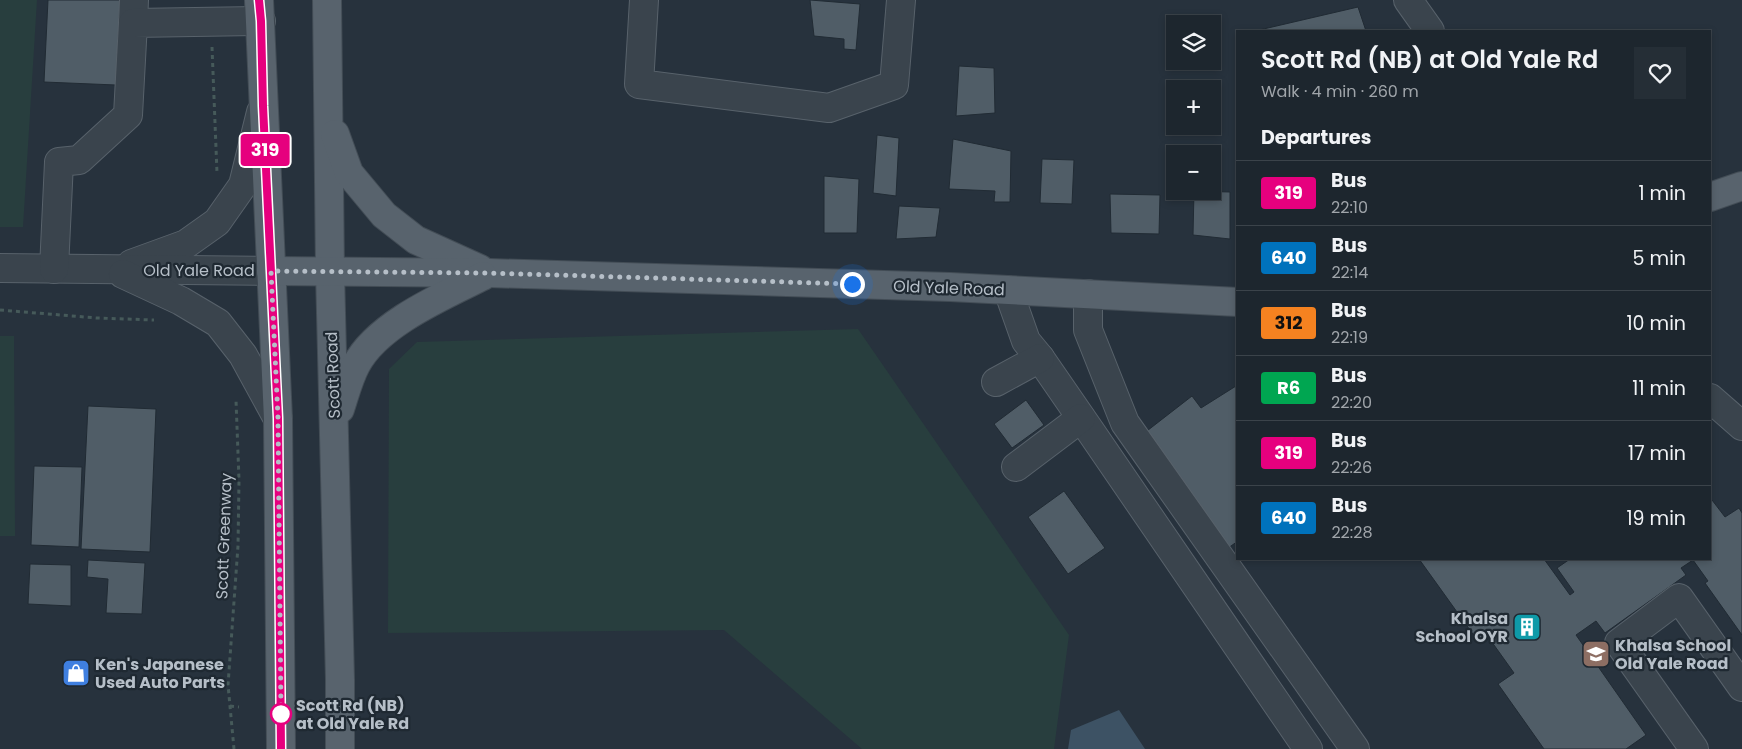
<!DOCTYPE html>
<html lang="en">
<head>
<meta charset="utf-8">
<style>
	body { margin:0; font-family:Poppins,sans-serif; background:#252e36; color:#f1f3f6; height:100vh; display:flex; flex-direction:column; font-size:19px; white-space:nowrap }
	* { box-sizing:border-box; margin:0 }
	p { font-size:16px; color:#a0a5aa }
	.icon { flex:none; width:28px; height:28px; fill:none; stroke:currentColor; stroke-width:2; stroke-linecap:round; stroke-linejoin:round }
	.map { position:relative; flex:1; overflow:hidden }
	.details { position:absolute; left:1236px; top:30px; width:475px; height:530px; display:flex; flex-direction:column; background:#1d262e; border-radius:0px; box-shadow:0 2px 8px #0003,0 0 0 1px #3b434a }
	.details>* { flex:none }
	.badge { padding:0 10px; border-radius:4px; font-size:18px; line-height:32px }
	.buttons { position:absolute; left:1166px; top:15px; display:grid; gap:10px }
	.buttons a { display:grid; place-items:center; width:55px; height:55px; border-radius:0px; background:#1d262e; box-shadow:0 2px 8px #0003,0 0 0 1px #3b434a; font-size:25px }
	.you { position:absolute; width:25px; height:25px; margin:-12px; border:4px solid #fff; border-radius:50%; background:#1a73e8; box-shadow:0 0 0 8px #1a73e833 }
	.map>.badge { position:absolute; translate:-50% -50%; box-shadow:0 0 0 2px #fff }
	h2 { padding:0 25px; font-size:19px; line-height:45px }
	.round { display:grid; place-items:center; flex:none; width:52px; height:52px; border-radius:0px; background:#252e36 }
	.overview { display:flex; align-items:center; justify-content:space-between; height:85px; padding:0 25px }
	h1 { font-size:24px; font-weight:600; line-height:38px }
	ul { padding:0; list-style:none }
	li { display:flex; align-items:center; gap:15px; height:65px; padding:0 25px; border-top:1px solid #3b434a }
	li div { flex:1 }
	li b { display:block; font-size:19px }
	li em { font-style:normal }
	li .badge { min-width:55px; font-weight:700; text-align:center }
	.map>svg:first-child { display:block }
	.green { fill:#283e3e }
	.water { fill:#3d5264 }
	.building { fill:#505d67; stroke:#212b34 }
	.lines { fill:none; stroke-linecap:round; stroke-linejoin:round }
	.minor-casing { stroke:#58626b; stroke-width:30 }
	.major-casing { stroke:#434d56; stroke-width:30 }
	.path { stroke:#465a5a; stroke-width:3; stroke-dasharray:4 4; stroke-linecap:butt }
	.minor { stroke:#3a444d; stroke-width:28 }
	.major { stroke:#58636d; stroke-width:28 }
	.line-casing { stroke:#fff; stroke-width:11 }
	.line { stroke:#e6007e; stroke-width:8 }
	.walk { stroke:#b6bfc8; stroke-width:5; stroke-dasharray:0 9 }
	.stop-dot { fill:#fff; stroke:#e6007e; stroke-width:2.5 }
	.labels { text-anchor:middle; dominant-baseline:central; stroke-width:4.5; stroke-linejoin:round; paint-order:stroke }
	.street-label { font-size:16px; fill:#b6bfc8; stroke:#1f2932 }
	.poi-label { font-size:16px; font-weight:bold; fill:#b6bfc8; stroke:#1f2932; text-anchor:start }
	.stop-label { font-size:16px; font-weight:bold; fill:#b6bfc8; stroke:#1f2932; text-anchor:start }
</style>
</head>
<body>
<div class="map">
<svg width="1742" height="749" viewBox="0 0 1742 749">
	<rect width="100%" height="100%" fill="#27323d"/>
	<g class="green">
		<polygon points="0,0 37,0 23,227 0,227"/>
		<polygon points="858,329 1069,635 1054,749 862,749 724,630 388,633 389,369 417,342"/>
		<polygon points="0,336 14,336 15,536 0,536"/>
	</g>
	<polygon class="water" points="1119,710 1145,749 1068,749 1071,730"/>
	<g class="building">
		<polygon points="48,0 120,0 116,85 44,82"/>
		<polygon points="810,0 860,4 856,50 844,49 844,39 814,36"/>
		<polygon points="1358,7 1366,31 1255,31"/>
		<polygon points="959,66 994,68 995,113 956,116"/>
		<polygon points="877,135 899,138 896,196 873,193"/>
		<polygon points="953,139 1011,151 1010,202 994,202 995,191 949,189"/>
		<polygon points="1042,159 1074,160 1072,204 1040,203"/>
		<polygon points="824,176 859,179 857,233 824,233"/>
		<polygon points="1194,191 1230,192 1230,239 1193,235"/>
		<polygon points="1110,194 1160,195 1159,234 1111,233"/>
		<polygon points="899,206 940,208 936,237 896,239"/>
		<polygon points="1236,386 1238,388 1238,541 1224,551 1143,434 1192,396 1201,408"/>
		<polygon points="1026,400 1044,425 1012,448 994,424"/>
		<polygon points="88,406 156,409 150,552 81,549"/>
		<polygon points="34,466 82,467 79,547 31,545"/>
		<polygon points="1064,491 1105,548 1068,574 1028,517"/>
		<polygon points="1712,500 1725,517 1739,508 1742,513 1742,635 1705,583 1708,581 1693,560 1681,568 1686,575 1605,633 1596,621 1576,635 1646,735 1626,749 1544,749 1498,684 1514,673 1489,638 1480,644 1419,559 1544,559 1570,595 1574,592 1557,568 1570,559 1710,559 1710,501"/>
		<polygon points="88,560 145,563 142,614 106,613 108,579 87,577"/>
		<polygon points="30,564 71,565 71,606 28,604"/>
	</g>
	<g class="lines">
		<defs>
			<g id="minor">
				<polyline points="644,0 639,84 829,108 894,85 901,0"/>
				<polyline points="1408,0 1430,31"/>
				<polyline points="133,23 134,0"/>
				<polyline points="131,264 186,244 217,222 243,185 261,112"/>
				<polyline points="0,268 271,271"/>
				<polyline points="54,269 59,162 79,160 128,115 133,23 261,21"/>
				<polyline points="123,274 181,301 218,323 243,355 278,419"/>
				<polyline points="1008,290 1026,341 1040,358 1091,432 1308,749"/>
				<polyline points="1088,294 1088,330 1125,423 1355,749"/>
				<polyline points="996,382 1040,358"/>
				<polyline points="1710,398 1742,426"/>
				<polyline points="1016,467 1081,418"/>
				<polyline points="1694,749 1619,643 1679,598 1742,687"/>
			</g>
			<g id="major">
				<polyline points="259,0 278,419 281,749"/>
				<polyline points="327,0 330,272 340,680 340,749"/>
				<polyline points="335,134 349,173 384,215 416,240 480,269"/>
				<polyline points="1710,197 1742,186"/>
				<polyline points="271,271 489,273 950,287 1238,302"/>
				<path d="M340,409C345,394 349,378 356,365C377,324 443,296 483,276"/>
			</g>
		</defs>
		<use href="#minor" class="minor-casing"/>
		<use href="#major" class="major-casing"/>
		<g class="path">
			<polyline points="212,47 217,173"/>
			<polyline points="0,310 97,318 154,320"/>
			<polyline points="230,706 239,707"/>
			<polyline points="234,749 228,685 238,546 239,480 236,400"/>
		</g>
		<use href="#minor" class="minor"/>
		<use href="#major" class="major"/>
	</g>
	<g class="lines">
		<defs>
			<polyline id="line" points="259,0 261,21 263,106 278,418 281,749"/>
		</defs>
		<use href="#line" class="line-casing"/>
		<use href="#line" class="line"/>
		<polyline class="walk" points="281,714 278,418 271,271 489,273 852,284"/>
	</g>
	<defs>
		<symbol id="building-square" viewBox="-11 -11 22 22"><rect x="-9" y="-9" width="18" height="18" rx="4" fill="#0f9aa8" stroke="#1f2932"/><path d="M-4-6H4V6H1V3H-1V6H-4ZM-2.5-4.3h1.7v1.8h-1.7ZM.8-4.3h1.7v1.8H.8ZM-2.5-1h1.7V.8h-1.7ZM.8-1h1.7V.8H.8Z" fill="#fff"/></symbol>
		<symbol id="school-square" viewBox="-11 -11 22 22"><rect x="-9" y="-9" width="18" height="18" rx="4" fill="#8d6e63" stroke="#1f2932"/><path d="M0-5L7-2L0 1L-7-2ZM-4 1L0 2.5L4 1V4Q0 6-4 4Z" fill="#fff"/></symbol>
		<symbol id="shop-square" viewBox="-11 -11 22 22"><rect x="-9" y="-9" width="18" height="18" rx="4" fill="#3f7fe0" stroke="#1f2932"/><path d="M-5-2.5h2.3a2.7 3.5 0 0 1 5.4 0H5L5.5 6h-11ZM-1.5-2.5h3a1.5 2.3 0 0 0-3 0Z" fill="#fff"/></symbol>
	</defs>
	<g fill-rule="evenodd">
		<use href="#building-square" x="1511" y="611" width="32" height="32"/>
		<use href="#school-square" x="1580" y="638" width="32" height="32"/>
		<use href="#shop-square" x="60" y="657" width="32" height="32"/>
	</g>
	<circle class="stop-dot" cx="281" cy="714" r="10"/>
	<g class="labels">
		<g class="street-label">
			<text x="199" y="270">Old Yale Road</text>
			<text transform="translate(949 288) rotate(2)">Old Yale Road</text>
			<text transform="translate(333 375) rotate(-92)">Scott Road</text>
			<text transform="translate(224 536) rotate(-88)">Scott Greenway</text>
		</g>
		<g class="poi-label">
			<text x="1508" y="618" text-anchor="end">Khalsa<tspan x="1508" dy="18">School OYR</tspan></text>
			<text x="1615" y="645">Khalsa School<tspan x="1615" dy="18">Old Yale Road</tspan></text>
			<text x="95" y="664">Ken's Japanese<tspan x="95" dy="18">Used Auto Parts</tspan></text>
		</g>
		<g class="stop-label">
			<text x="296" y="705">Scott Rd (NB)<tspan x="296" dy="18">at Old Yale Rd</tspan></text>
		</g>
	</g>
</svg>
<div class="buttons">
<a><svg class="icon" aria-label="layers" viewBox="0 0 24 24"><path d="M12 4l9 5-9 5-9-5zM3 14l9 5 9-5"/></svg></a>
<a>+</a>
<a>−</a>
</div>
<div class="you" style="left:852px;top:284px"></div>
<b class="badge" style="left:265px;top:150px;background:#e6007e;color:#fff">319</b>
<section class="details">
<div class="overview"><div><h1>Scott Rd (NB) at Old Yale Rd</h1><p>Walk · 4 min · 260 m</p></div><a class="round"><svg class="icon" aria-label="heart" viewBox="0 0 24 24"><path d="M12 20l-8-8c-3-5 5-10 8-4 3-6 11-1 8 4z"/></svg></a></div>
<h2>Departures</h2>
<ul>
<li><span class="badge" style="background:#e6007e;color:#fff">319</span><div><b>Bus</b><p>22:10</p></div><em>1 min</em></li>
<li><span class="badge" style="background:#0072bc;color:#fff">640</span><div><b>Bus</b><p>22:14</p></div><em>5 min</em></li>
<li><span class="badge" style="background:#f58220;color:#111">312</span><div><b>Bus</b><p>22:19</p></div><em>10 min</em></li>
<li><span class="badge" style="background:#00a651;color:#fff">R6</span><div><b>Bus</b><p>22:20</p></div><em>11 min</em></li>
<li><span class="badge" style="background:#e6007e;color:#fff">319</span><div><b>Bus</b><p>22:26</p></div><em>17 min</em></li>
<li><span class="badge" style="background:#0072bc;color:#fff">640</span><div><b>Bus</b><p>22:28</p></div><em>19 min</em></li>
</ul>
</section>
</div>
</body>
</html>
